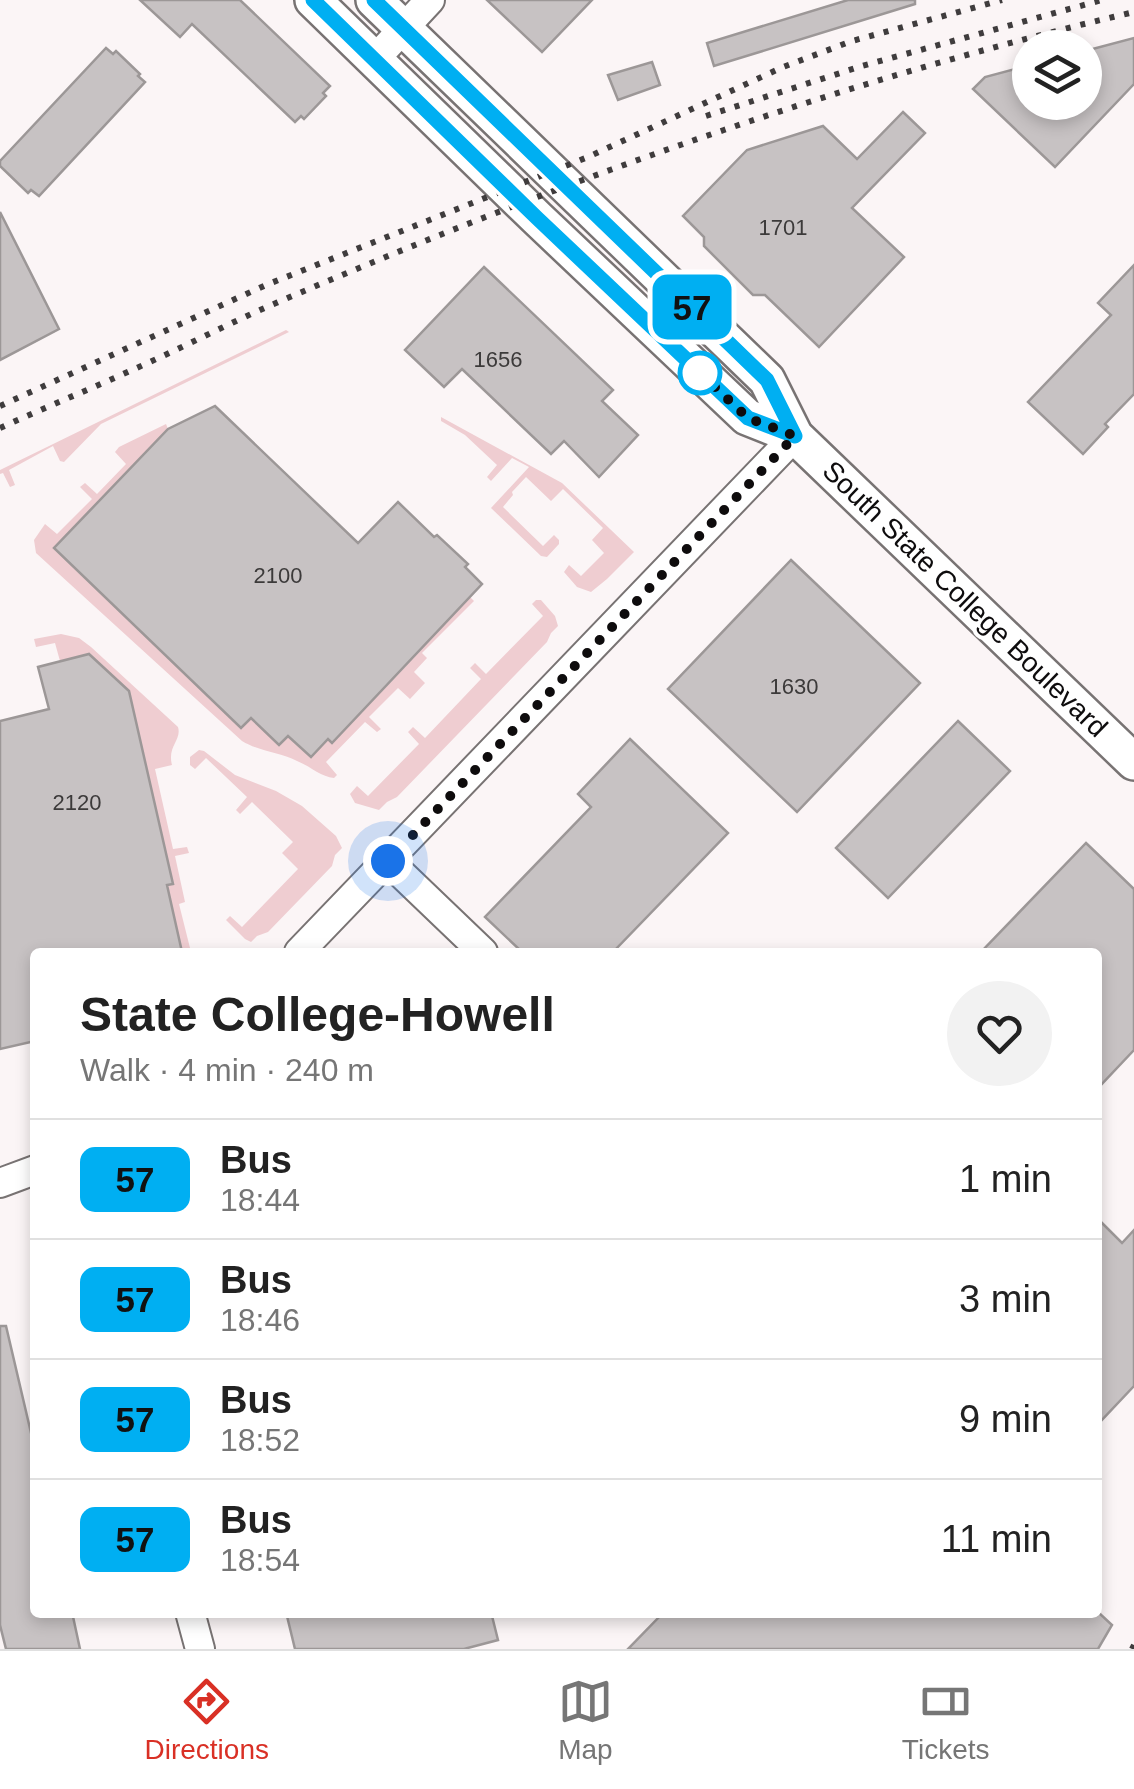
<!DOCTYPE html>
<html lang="en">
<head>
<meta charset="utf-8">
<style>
	body { margin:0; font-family:Arial,sans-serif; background:#f2f2f2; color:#222; height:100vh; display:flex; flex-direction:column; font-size:38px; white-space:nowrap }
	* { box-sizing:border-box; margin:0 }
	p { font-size:32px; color:#767676 }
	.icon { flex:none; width:55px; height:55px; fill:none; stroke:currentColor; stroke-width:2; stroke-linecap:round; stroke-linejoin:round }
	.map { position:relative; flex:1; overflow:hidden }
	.drawer { position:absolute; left:30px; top:948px; width:1072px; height:670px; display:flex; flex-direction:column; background:#fff; border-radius:10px; box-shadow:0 5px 15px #0003 }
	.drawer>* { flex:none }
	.badge { padding:0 20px; border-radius:15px; font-size:35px; line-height:65px }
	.controls { position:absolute; left:1012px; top:30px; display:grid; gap:20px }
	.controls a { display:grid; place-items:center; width:90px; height:90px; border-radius:50%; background:#fff; box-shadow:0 5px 15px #0003; font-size:50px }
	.you { position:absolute; width:50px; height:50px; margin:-25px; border:8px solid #fff; border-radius:50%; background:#1a73e8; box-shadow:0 0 0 15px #1a73e833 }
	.map>.badge { position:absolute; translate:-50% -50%; box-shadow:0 0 0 5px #fff }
	.round { display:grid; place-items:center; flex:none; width:105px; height:105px; border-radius:52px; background:#f2f2f2 }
	.summary { display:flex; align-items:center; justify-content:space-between; height:170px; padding:0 50px }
	h1 { font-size:48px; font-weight:700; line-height:75px }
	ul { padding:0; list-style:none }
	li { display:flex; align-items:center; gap:30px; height:120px; padding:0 50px; border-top:2px solid #e0e0e0 }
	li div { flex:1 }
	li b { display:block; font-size:38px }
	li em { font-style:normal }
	li .badge { min-width:110px; font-weight:700; text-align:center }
	.menu { display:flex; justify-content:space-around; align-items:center; height:140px; border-top:2px solid #e0e0e0; background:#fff; font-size:28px; color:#767676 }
	.menu a { display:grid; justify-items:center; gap:5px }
	.menu .current { color:#d93025 }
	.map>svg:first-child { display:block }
	.green { fill:#efcdd1 }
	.building { fill:#c7c2c3; stroke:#9c9797; stroke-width:2.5 }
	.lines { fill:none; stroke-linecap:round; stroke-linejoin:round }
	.minor-casing { stroke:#787373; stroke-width:32 }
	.major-casing { stroke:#787373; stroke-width:40 }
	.minor { stroke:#fff; stroke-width:28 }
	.major { stroke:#fff; stroke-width:35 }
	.rail { stroke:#3f3c3d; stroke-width:6; stroke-dasharray:5 10; stroke-linecap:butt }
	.line-casing { stroke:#fff; stroke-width:22 }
	.line { stroke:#00aff2; stroke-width:15 }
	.walk { stroke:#0e0c0d; stroke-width:10; stroke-dasharray:0 18 }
	.stop-dot { fill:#fff; stroke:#00aff2; stroke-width:5 }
	.labels { text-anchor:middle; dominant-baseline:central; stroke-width:8; stroke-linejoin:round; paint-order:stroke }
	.number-label { font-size:22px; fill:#3c3a3a }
	.street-label { font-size:28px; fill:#0e0c0d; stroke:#fff }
</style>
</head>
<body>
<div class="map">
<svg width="1134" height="1649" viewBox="0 0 1134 1649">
	<rect width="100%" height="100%" fill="#fbf5f6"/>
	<g class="green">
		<polygon points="286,330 289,332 101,424 64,462 60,461 53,446 9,470 15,485 10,487 3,473 0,474 0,470"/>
		<polygon points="441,417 562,483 634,552 607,579 591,592 577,587 564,572 569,565 581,576 604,553 592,540 603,528 563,489 551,501 526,477 512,492 513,495 503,507 543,546 554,535 559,540 559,544 547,557 541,556 491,508 529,467 512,458 491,481 487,477 497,465 465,435 441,421"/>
		<path d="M166,424L168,429L54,548L241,728L251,718L278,745L288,736L311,757L328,739L333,742L407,665L404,660L470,597L474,601L422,653L427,658L414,672L425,683L410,699L398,688L369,717L381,729L377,732L365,722L326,762L337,775L334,778C321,777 310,766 297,761C279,752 258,751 242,741L36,553L34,540L45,524L57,534L92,499L80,487L85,483L97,494L126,464L115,452L119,447Z"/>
		<polygon points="536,600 541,600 555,616 558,626 551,633 547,642 397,797 387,802 379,810 355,803 350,794 357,786 368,796 419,744 408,732 413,727 425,738 481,679 470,668 475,663 486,674 543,616 532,604"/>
		<path d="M61,634L79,638L91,647L178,727C182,740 167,746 172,765L155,769L173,849L187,847L189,853L175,856L185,902L179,904L191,952H182L167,885L173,883L89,654L60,661L55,643L36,647L34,639Z"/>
		<polygon points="199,750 204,751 235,775 276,791 302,806 336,836 342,848 335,855 332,866 268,932 257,936 251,942 245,939 226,920 230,916 242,927 298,869 282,853 293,842 252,802 240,814 236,810 247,797 206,758 195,769 190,765 190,757"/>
	</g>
	<g class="building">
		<polygon points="140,0 240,0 330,86 323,93 326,96 304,119 301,116 295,122 192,24 180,37"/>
		<polygon points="487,0 592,0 542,52"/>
		<polygon points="848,0 915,0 915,4 714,66 707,43"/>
		<polygon points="1134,38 1134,84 1055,167 973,89 985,77 1030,65 1030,102 1085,102 1085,51"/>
		<polygon points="106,48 113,54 116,51 140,74 138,76 145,82 39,196 31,190 28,193 0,166 0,161"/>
		<polygon points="652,62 660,85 618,100 608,75"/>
		<polygon points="903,112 925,133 852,208 904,257 819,347 765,295 753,295 704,246 704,237 683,216 747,150 823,126 857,159"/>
		<polygon points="0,212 59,329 0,360"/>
		<polygon points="1134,265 1134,394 1105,424 1108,427 1083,454 1028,402 1111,315 1098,303"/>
		<polygon points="484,267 613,390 602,401 638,435 599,477 564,441 551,454 462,369 444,387 405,350"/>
		<polygon points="215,406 358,543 398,502 434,537 437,535 468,564 465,567 482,584 332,743 328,739 311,757 288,736 279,745 251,718 241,728 54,548 168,429"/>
		<polygon points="791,560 920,683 797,812 668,689"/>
		<polygon points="89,654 129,691 173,884 167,885 182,952 35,952 35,1041 0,1049 0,721 49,709 38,667"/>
		<polygon points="958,721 1010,771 888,898 836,848"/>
		<polygon points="630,739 728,833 613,952 522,952 485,917 591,807 578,794"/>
		<polygon points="1086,843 1134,889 1134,1050 1098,1088 1098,952 981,952"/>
		<polygon points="1098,1219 1122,1243 1134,1230 1134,1386 1098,1424"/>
		<polygon points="0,1326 6,1326 35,1450 35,1612 72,1612 80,1649 6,1649 0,1625"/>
		<polygon points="286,1612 491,1612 498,1640 464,1649 295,1649"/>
		<polygon points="664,1612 1098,1612 1112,1625 1098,1649 628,1649"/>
	</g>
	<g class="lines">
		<defs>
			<g id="minor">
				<polyline points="375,59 430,0"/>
				<polyline points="388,861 483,952"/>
				<polyline points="299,952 795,436"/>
				<polyline points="0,1183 35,1170"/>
				<polyline points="190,1612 200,1649"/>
			</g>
			<g id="major">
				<polyline points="313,0 537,218 747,417 795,436"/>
				<polyline points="374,0 767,380 795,436 1134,762"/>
			</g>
		</defs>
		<use href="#minor" class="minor-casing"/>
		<use href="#major" class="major-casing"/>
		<use href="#minor" class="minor"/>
		<use href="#major" class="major"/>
		<g class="rail">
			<polyline points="706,116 862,66 1102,0"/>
			<polyline points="0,406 266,285 588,157 783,67 852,41 1002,0"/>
			<path d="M0,428C44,408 88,390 132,370C180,349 227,324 276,303C553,184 839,81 1134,12"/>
			<polyline points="1132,1649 1134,1645"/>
		</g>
	</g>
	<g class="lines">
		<defs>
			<polyline id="line" points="313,0 537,218 748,418 795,436 767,380 374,0"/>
		</defs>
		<use href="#line" class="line-casing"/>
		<use href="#line" class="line"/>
		<polyline class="walk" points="388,861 795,436 748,418 700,373"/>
	</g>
	<circle class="stop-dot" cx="700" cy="373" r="20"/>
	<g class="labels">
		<g class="number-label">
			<text x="783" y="227">1701</text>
			<text x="498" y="359">1656</text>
			<text x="278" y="575">2100</text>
			<text x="794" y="686">1630</text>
			<text x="77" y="802">2120</text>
		</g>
		<g class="street-label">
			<text transform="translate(965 599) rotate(44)">South State College Boulevard</text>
		</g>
	</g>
</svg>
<div class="controls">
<a><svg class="icon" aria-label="layers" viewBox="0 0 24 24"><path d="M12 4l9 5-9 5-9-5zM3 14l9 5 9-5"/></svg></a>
</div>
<div class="you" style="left:388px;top:861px"></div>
<b class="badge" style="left:692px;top:307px;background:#00aff2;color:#111">57</b>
<section class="drawer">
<div class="summary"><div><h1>State College-Howell</h1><p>Walk · 4 min · 240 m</p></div><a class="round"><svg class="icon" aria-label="heart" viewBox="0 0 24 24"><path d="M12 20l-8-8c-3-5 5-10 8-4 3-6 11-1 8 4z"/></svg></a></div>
<ul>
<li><span class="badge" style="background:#00aff2;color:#111">57</span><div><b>Bus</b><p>18:44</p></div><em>1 min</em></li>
<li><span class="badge" style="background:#00aff2;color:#111">57</span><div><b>Bus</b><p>18:46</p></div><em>3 min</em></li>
<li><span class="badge" style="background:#00aff2;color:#111">57</span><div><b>Bus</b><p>18:52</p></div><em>9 min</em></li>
<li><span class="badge" style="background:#00aff2;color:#111">57</span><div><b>Bus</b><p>18:54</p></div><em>11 min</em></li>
</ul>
</section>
</div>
<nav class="menu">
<a class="current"><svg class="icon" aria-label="directions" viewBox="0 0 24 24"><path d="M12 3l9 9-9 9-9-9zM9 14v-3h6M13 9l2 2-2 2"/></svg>Directions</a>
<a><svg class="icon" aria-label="map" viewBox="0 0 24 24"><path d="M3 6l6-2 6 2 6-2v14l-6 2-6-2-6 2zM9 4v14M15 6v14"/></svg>Map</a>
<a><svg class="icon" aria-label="tickets" viewBox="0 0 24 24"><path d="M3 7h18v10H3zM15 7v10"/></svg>Tickets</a>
</nav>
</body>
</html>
